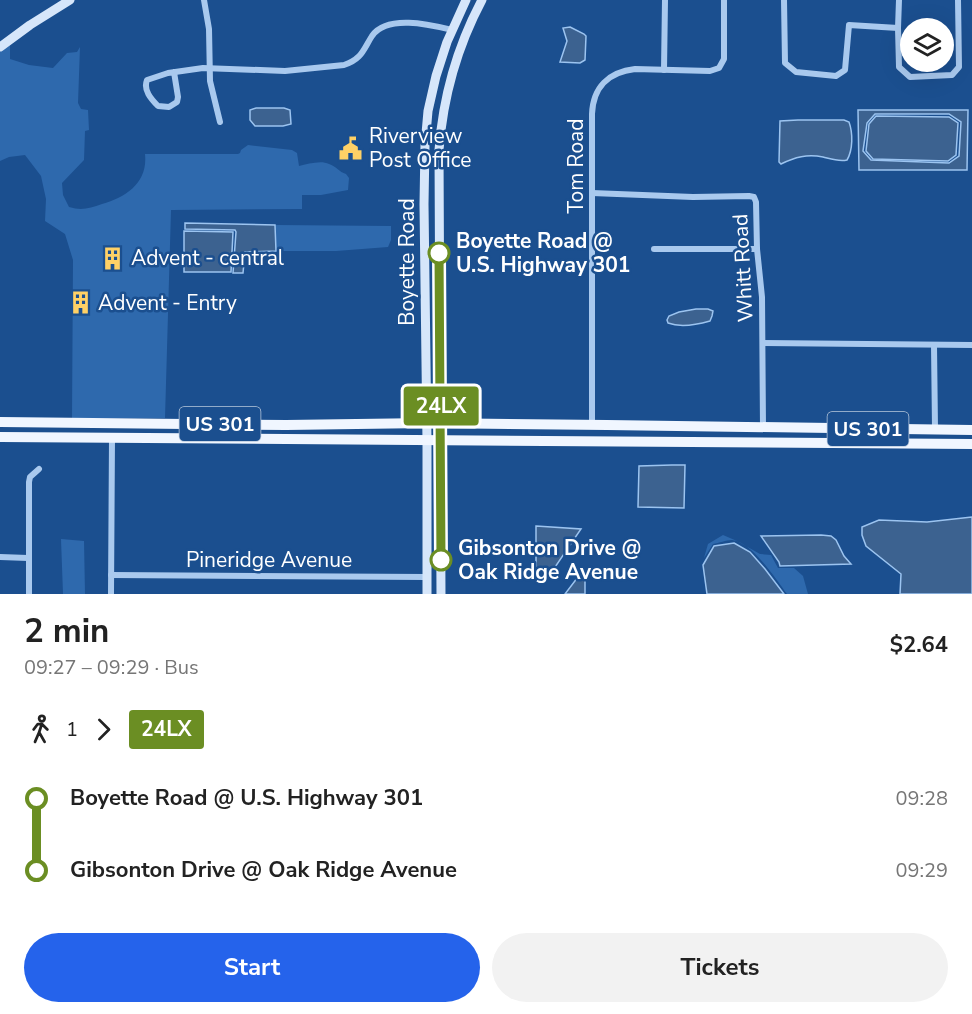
<!DOCTYPE html>
<html lang="en">
<head>
<meta charset="utf-8">
<style>
	body { margin:0; font-family:"Nunito Sans",sans-serif; background:#f2f2f2; color:#222; height:100vh; display:flex; flex-direction:column; font-size:22px; white-space:nowrap }
	* { box-sizing:border-box; margin:0 }
	p { font-size:20px; color:#767676 }
	.icon { flex:none; width:33px; height:33px; fill:none; stroke:currentColor; stroke-width:2; stroke-linecap:round; stroke-linejoin:round }
	.map { position:relative; height:594px; overflow:hidden }
	.drawer { display:flex; flex-direction:column; background:#fff; flex:1 }
	.drawer>* { flex:none }
	.badge { padding:0 12px; border-radius:4px; font-size:21px; line-height:39px }
	.fabs { position:absolute; left:900px; top:18px; display:grid; gap:12px }
	.fabs a { display:grid; place-items:center; width:54px; height:54px; border-radius:50%; background:#fff; box-shadow:0 6px 24px #0002; font-size:30px }
	.map>.badge { position:absolute; translate:-50% -50%; box-shadow:0 0 0 3px #fff }
	.legs { display:flex; align-items:center; gap:9px; height:66px; padding:0 24px; font-size:20px }
	.legs p { margin-inline-start:auto }
	.summary { display:flex; align-items:center; justify-content:space-between; height:102px; padding:0 24px }
	h1 { font-size:33px; font-weight:700; line-height:45px }
	.button { display:flex; gap:12px; margin-top:auto; padding:12px 24px }
	.button a { flex:1; height:69px; border-radius:36px; background:#2563eb; color:#fff; font-size:24px; font-weight:700; line-height:69px; text-align:center }
	.button a+a { background:#f2f2f2; color:#222 }
	ul { padding:0 24px; list-style:none }
	li { display:flex; align-items:center; gap:21px; height:72px; font-size:22px }
	li i { display:grid; place-items:center; width:9px; height:100%; margin:0 8px; background:currentColor }
	li i::after { content:''; width:15px; height:15px; margin:-8px; border:4px solid; border-radius:50%; background:#fff }
	li p { margin-inline-start:auto }
	li:first-child i { background:linear-gradient(#0000 50%,currentColor 0) }
	li:last-child i { background:linear-gradient(currentColor 50%,#0000 0) }
	.map>svg:first-child { display:block }
	.green { fill:#2e69ad }
	.water { fill:#3c6290; stroke:#9cc4f0; stroke-width:1.5; fill-rule:evenodd }
	.lines { fill:none; stroke-linecap:round; stroke-linejoin:round }
	.street { stroke:#a9c9ee; stroke-width:6 }
	.secondary { stroke:#d6e6fa; stroke-width:9 }
	.primary { stroke:#f0f6ff; stroke-width:10 }
	.line-1-casing { stroke:#fff; stroke-width:14 }
	.line-1 { stroke:#6b8e23; stroke-width:9 }
	.stop-1-dot { fill:#fff; stroke:#6b8e23; stroke-width:3 }
	.labels { text-anchor:middle; dominant-baseline:central; stroke-width:5; stroke-linejoin:round; paint-order:stroke }
	.shield { fill:#1b4f8f; stroke:#bbcadd; stroke-width:1.5 }
	.shield-label { font-size:20px; font-weight:bold; fill:#fff }
	.poi-label { font-size:21px; fill:#fff; stroke:#1b4f8f; text-anchor:start }
	.street-label { font-size:21px; fill:#fff; stroke:#1b4f8f }
	.stop-label { font-size:21px; font-weight:bold; fill:#fff; stroke:#1b4f8f; text-anchor:start }
</style>
</head>
<body>
<div class="map">
<svg width="972" height="594" viewBox="0 0 972 594">
	<rect width="100%" height="100%" fill="#1b4f8f"/>
	<g class="green">
		<path d="M10,45V59L29,65L53,68L67,53L77,52L80,47L78,103L81,109L88,110L89,130L85,131L84,160L62,183L63,195L69,207C82,211 90,208 102,204C127,197 148,182 145,154H238L240,153L241,150L248,145L292,150L297,153L299,166C308,164 321,160 329,164C336,166 339,172 346,174L349,178L348,190L321,195H302V209L171,210L165,418H72L73,260L65,234L45,221L46,199L41,176L25,155L9,157L0,161V51Z"/>
		<polygon points="275,225 391,226 391,240 388,247 336,251 276,251"/>
		<path d="M723,535L737,541L760,554L771,555L778,568H794L803,576L808,594H787C777,580 751,541 732,540C726,540 719,543 713,544L704,558L708,544Z"/>
		<polygon points="61,539 84,541 85,594 63,594"/>
	</g>
	<g class="water">
		<polygon points="570,27 584,34 586,36 585,60 580,63 560,62 567,41 563,28"/>
		<polygon points="256,108 284,108 290,110 291,124 283,126 255,126 250,120 250,110"/>
		<path d="M858,110H968L967,170H859ZM875,114H949L961,122L959,156L949,163L871,160L863,151L867,123Z"/>
		<polygon points="876,116 949,117 958,123 956,155 948,161 873,159 866,151 869,124"/>
		<path d="M798,120H844L849,122C853,133 853,150 847,160C839,162 831,159 823,157C807,154 795,157 781,164L779,162L780,121Z"/>
		<polygon points="185,223 275,225 276,251 245,252 243,273 233,273 236,232 235,230 185,229"/>
		<polygon points="184,231 233,232 231,272 184,272"/>
		<path d="M696,309H708L713,311L712,316L710,321C696,325 681,328 668,323L667,320L669,316L679,312Z"/>
		<polygon points="672,465 685,465 684,508 638,507 639,466"/>
		<polygon points="972,517 972,594 900,594 901,574 866,546 862,535 862,527 879,520 927,522"/>
		<polygon points="536,526 581,529 549,576 536,575"/>
		<polygon points="821,535 831,536 836,540 844,556 851,564 780,566 779,562 761,536"/>
		<polygon points="734,543 750,552 765,569 784,594 707,594 703,565 714,546"/>
		<polygon points="581,573 585,573 585,594 565,594"/>
	</g>
	<g class="lines">
		<g class="street">
			<polyline points="204,0 209,29 210,81 220,122"/>
			<polyline points="784,0 785,63 796,72 836,76 845,70 849,25 898,28"/>
			<polyline points="899,0 898,28 899,67 910,77 952,75 959,67 958,0"/>
			<polyline points="664,70 665,0"/>
			<path d="M174,72L178,97L177,102L169,107L158,106C151,99 143,90 147,80L168,73L203,68L285,71L344,65C362,59 363,50 372,36C387,14 431,25 452,30"/>
			<polyline points="592,193 693,197 749,196 754,197 756,202 757,249 762,297 763,428"/>
			<polyline points="654,249 757,249"/>
			<polyline points="763,343 972,345"/>
			<polyline points="934,345 935,429"/>
			<path d="M592,425V114C593,87 609,72 635,69L710,71L719,68L724,59V0"/>
			<polyline points="0,557 28,558"/>
			<polyline points="111,575 427,577"/>
			<polyline points="29,594 29,482 30,477 39,469"/>
			<polyline points="111,594 112,438"/>
		</g>
		<g class="secondary">
			<polyline points="0,47 30,25 70,0"/>
			<polyline points="427,594 427,441 424,204 425,145 428,111 436,76 447,42 466,0"/>
			<path d="M441,594L439,150C443,97 457,47 482,0"/>
		</g>
		<g class="primary">
			<polyline points="0,422 286,425 427,423 607,425 972,430"/>
			<polyline points="0,437 972,444"/>
		</g>
	</g>
	<g class="lines">
		<defs>
			<polyline id="line-1" points="439,253 441,560"/>
		</defs>
		<use href="#line-1" class="line-1-casing"/>
		<use href="#line-1" class="line-1"/>
	</g>
	<defs>
		<symbol id="civic-bare" viewBox="-9 -9 18 18"><path d="M-.6-6.5H3V-4.5H.6V-3L4-1V1h2V6H-6V1h2V-1L-.6-3ZM-1.2 2.5V6h2.4V2.5Z" fill="#ffd166" stroke="#1b4f8f" stroke-width="2.5" paint-order="stroke"/></symbol>
		<symbol id="building-bare" viewBox="-9 -9 18 18"><path d="M-4-6H4V6H1V3H-1V6H-4ZM-2.5-4.3h1.7v1.8h-1.7ZM.8-4.3h1.7v1.8H.8ZM-2.5-1h1.7V.8h-1.7ZM.8-1h1.7V.8H.8Z" fill="#ffd166" stroke="#1b4f8f" stroke-width="2.5" paint-order="stroke"/></symbol>
	</defs>
	<g fill-rule="evenodd">
		<use href="#civic-bare" x="334" y="132" width="33" height="33"/>
		<use href="#building-bare" x="96" y="242" width="33" height="33"/>
		<use href="#building-bare" x="64" y="286" width="33" height="33"/>
	</g>
	<g class="stop-1-dot">
		<circle cx="439" cy="253" r="10"/>
		<circle cx="441" cy="560" r="10"/>
	</g>
	<g class="labels">
		<g class="shield">
			<rect x="179.5" y="407" width="81" height="34" rx="4.5"/>
			<rect x="827.5" y="412" width="81" height="34" rx="4.5"/>
		</g>
		<g class="shield-label">
			<text x="220" y="424">US 301</text>
			<text x="868" y="429">US 301</text>
		</g>
		<g class="poi-label">
			<text x="369" y="136">Riverview<tspan x="369" dy="24">Post Office</tspan></text>
			<text x="131" y="258">Advent - central</text>
			<text x="98" y="303">Advent - Entry</text>
		</g>
		<g class="street-label">
			<text transform="translate(576 166) rotate(-90)">Tom Road</text>
			<text transform="translate(407 262) rotate(-90)">Boyette Road</text>
			<text transform="translate(743 268) rotate(-93)">Whitt Road</text>
			<text x="269" y="560">Pineridge Avenue</text>
		</g>
		<g class="stop-label">
			<text x="456" y="241">Boyette Road @<tspan x="456" dy="24">U.S. Highway 301</tspan></text>
			<text x="458" y="548">Gibsonton Drive @<tspan x="458" dy="24">Oak Ridge Avenue</tspan></text>
		</g>
	</g>
</svg>
<div class="fabs">
<a><svg class="icon" aria-label="layers" viewBox="0 0 24 24"><path d="M12 4l9 5-9 5-9-5zM3 14l9 5 9-5"/></svg></a>
</div>
<b class="badge" style="left:441px;top:406px;background:#6b8e23;color:#fff">24LX</b>
</div>
<section class="drawer">
<div class="summary"><div><h1>2 min</h1><p>09:27 – 09:29 · Bus</p></div><b>$2.64</b></div>
<div class="legs"><svg class="icon" aria-label="walk" viewBox="0 0 24 24"><circle cx="13" cy="4" r="2"/><path d="M13 8l-2 6 4 7M11 14l-3 7M7 12l3-4h3l4 4"/></svg>1<svg class="icon" aria-label="forward" viewBox="0 0 24 24"><path d="M9 5l7 7-7 7"/></svg><b class="badge" style="background:#6b8e23;color:#fff">24LX</b></div>
<ul>
<li><i style="color:#6b8e23"></i><b>Boyette Road @ U.S. Highway 301</b><p>09:28</p></li>
<li><i style="color:#6b8e23"></i><b>Gibsonton Drive @ Oak Ridge Avenue</b><p>09:29</p></li>
</ul>
<div class="button"><a>Start</a><a>Tickets</a></div>
</section>
</body>
</html>
